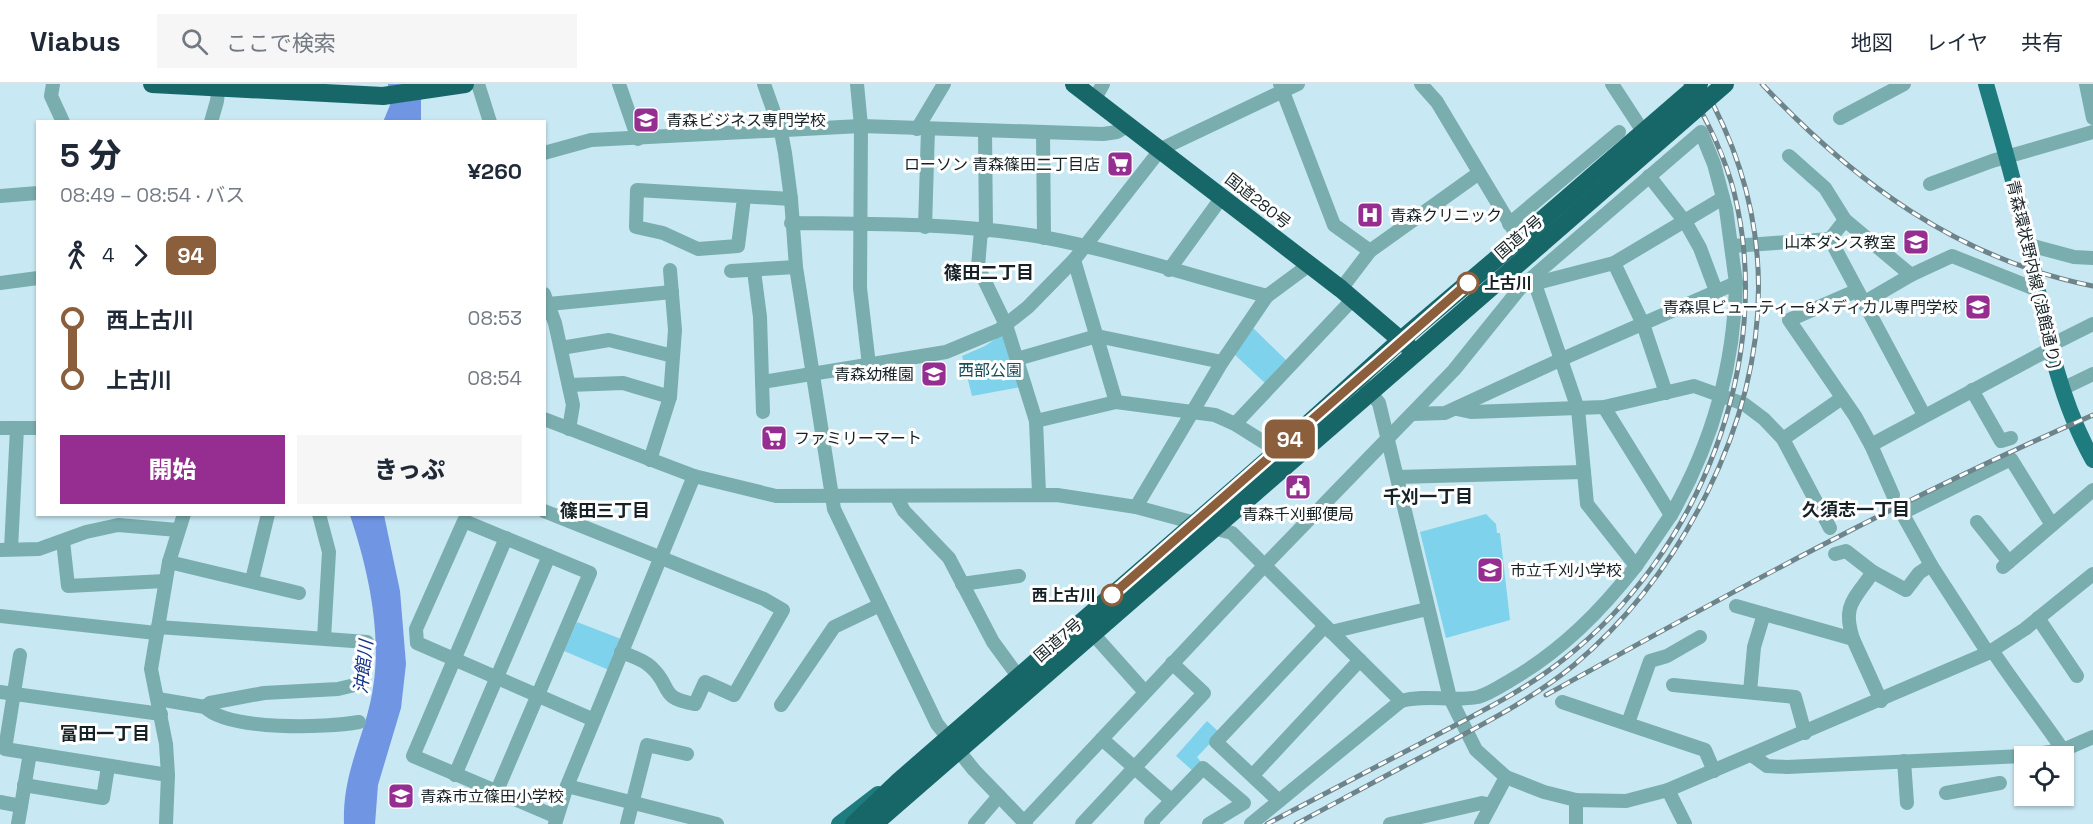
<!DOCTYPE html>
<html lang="ja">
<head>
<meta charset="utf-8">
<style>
	body { margin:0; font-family:"Space Grotesk","Noto Sans JP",sans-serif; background:#f6f6f7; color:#1f2937; height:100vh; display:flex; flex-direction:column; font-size:22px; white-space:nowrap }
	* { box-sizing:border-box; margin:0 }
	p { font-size:20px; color:#747a83 }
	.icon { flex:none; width:33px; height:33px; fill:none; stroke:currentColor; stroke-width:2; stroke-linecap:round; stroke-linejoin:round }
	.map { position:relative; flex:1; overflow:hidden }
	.panel { position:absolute; left:36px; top:36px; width:510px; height:396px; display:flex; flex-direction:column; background:#fff; border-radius:0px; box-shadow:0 2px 4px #0004 }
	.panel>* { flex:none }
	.badge { padding:0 12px; border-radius:9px; font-size:21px; line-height:39px }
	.fabs { position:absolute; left:2014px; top:662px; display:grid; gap:12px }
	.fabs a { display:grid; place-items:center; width:60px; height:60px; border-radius:0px; background:#fff; box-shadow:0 2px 4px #0004; font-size:30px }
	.map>.badge { position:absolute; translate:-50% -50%; box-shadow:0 0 0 3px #fff }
	.legs { display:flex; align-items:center; gap:9px; height:66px; padding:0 24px; font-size:20px }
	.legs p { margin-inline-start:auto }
	.headline { display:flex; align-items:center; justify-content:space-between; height:102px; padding:0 24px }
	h1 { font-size:33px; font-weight:800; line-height:45px }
	.button { display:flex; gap:12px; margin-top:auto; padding:12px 24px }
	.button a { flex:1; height:69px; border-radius:0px; background:#962d90; color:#fff; font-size:24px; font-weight:800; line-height:69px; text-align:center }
	.button a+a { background:#f6f6f7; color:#1f2937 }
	ul { padding:0 24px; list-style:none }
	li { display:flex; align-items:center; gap:21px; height:60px; font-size:22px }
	li i { display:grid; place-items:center; width:9px; height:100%; margin:0 8px; background:currentColor }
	li i::after { content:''; width:15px; height:15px; margin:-8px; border:4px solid; border-radius:50%; background:#fff }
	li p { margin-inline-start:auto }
	li:first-child i { background:linear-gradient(#0000 50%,currentColor 0) }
	li:last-child i { background:linear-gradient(currentColor 50%,#0000 0) }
	header { display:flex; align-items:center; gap:36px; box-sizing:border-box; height:84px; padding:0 30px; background:#fff; border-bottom:2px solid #e0e1e3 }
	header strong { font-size:28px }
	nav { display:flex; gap:33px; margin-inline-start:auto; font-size:21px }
	.search { width:420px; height:54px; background:#f6f6f7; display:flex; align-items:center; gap:15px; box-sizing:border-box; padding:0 21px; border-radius:0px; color:#747a83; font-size:22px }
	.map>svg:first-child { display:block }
	.green { fill:#7fd2eb }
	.water { fill:#7095e2 }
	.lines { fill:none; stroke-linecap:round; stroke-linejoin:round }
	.minor { stroke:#79adae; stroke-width:14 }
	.major { stroke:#1f7c7e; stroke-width:16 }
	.highway { stroke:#176769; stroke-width:18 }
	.rail-casing { stroke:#6e848b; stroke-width:5 }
	.rail { stroke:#fff; stroke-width:3; stroke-dasharray:9; stroke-linecap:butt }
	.highway-bridge { stroke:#176769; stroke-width:18 }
	.line-1-casing { stroke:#fff; stroke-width:14 }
	.line-1 { stroke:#8b5e3c; stroke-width:9 }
	.stop-1-dot { fill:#fff; stroke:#8b5e3c; stroke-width:3 }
	.labels { text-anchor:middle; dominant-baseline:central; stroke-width:6; stroke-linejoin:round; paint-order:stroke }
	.poi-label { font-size:16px; fill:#162226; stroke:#fff; text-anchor:start }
	.street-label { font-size:16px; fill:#162226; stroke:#fff }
	.stop-label { font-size:16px; font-weight:bold; fill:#162226; stroke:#fff; text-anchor:start }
	.park-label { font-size:16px; fill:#164d5b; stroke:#fff }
	.neighbourhood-label { font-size:18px; font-weight:bold; fill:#162226; stroke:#fff }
	.water-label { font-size:18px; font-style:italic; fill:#10338b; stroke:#fff }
</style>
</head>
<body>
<header>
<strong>Viabus</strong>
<div class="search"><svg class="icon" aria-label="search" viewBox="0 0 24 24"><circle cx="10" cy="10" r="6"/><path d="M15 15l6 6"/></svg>ここで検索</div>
<nav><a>地図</a><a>レイヤ</a><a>共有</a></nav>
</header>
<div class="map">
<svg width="2093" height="740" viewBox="0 0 2093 740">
	<rect width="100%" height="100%" fill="#c8e8f3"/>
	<g class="green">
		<polygon points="1251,242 1287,277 1266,300 1233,269"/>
		<polygon points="1001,251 1006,257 1020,303 972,312 962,272 985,262"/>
		<polygon points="1486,430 1496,440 1497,449 1500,449 1510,536 1446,554 1420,448"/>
		<polygon points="577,538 621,555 609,586 564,567"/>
		<polygon points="1207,637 1220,649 1197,673 1201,678 1193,687 1176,672"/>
	</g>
	<g class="water">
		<polygon points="388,0 421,0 421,37 383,38 390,21"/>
		<path d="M350,431H384L400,507L406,580L401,624L378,701L375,740H344C342,684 368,649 374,597C381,543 367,482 350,431Z"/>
	</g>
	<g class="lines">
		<g class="minor">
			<polyline points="53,0 51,12 63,38"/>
			<polyline points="478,0 490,38"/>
			<polyline points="619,0 638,55"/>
			<polyline points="764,0 781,48 785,69 791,115 796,183 834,425 937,640 974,686 1026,740"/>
			<polyline points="857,0 861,42 860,204 869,281"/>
			<polyline points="1280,0 1334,141 1370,167"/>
			<polyline points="1421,0 1437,18 1519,155"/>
			<polyline points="1612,0 1644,49"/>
			<polyline points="2086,0 2093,34"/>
			<polyline points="1094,16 1103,0"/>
			<polyline points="1840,34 1904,0"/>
			<polyline points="211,38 217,17 219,0"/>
			<polyline points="917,45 944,0"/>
			<polyline points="985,47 986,147"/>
			<polyline points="1043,48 1044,154"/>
			<polyline points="544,69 591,56 861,42 1103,50 1117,48 1129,41"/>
			<polyline points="1789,72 1825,104 1845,136"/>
			<polyline points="1649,92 1686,139 1700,164 1716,207"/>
			<polyline points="1930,100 1992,77 2093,48"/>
			<polyline points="0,112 38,109"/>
			<polyline points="744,114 738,162 698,165 663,149 636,143 637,106 791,115"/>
			<path d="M791,139C874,140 960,139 1042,153C1118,167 1192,192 1267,212"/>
			<polyline points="1509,140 1619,48"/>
			<polyline points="925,143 928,45"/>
			<polyline points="981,146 978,183 1006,241 1036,337 1039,409"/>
			<polyline points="1830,155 1845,136 1911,191"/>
			<polyline points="2029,161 2074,173 2093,174"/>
			<polyline points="1733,162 1830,155 1924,331"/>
			<polyline points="1074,176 1116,318"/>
			<polyline points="1614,179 1643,240 1666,309"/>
			<polyline points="1169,186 1222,113"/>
			<polyline points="731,187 796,183"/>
			<polyline points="754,187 760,233 763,328"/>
			<polyline points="0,199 38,194"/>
			<polyline points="1535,200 1578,325 1587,420 1636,482 1671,431"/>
			<polyline points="1341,205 1370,167 1479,89"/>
			<polyline points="1856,207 1789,236 1855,332 1871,361 2050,265"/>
			<polyline points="544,210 555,239 573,321 569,345"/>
			<polyline points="1863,219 1911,191 1952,172 2035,205"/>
			<polyline points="549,220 672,208"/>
			<polyline points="2049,262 2093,240"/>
			<polyline points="561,264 609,256 673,272"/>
			<polyline points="1017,275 1097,252 1222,278"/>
			<polyline points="762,298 946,268 999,246 1028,223 1074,176 1161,65 1298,0"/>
			<polyline points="569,301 623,299 670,313"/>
			<polyline points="1365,302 1379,319 1450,614 1476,666 1506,693"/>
			<polyline points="2062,305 2093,290"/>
			<polyline points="1972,306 2001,357 2011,354"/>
			<path d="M1604,323L1671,431C1713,358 1734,283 1736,199"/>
			<polyline points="1457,325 1471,328 1604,323 1694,302 1744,320 1764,335 1783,355 1830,444"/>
			<polyline points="1412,330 1445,329 1562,275 1736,199 1726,125 1714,80 1701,48 1521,203"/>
			<path d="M544,335L694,392L776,412L1057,411L1136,423L1232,449L1401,617C1426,610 1452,618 1478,613C1489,610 1501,602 1511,596C1561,567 1600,528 1636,482"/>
			<polyline points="1036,337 1116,318 1215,331 1235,340 1278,367"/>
			<polyline points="1235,340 1353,215"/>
			<polyline points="0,344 38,344"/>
			<polyline points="1783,355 1842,314"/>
			<polyline points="1871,361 1893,411"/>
			<polyline points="650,376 670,313 675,246 670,186"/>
			<polyline points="1397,393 1584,388"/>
			<polyline points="896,412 904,427 949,474 993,558 1018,592"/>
			<polyline points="1136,423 1222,278 1267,212 1309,181"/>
			<path d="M544,427L764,515L783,526L734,611L705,598L695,620C658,614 673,603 651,583C643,575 631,572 621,568"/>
			<polyline points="319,430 329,468 324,554"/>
			<polyline points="1977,438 2009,478"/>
			<polyline points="506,454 413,672 557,733"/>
			<polyline points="63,457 68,502 165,497"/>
			<polyline points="11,465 17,344"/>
			<polyline points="0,466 39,465 86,448 118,441 178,446"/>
			<polyline points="1835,470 1846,467 1873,488"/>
			<polyline points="169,478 299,509"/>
			<polyline points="2003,483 2093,406"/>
			<polyline points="252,496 268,430"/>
			<polyline points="962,500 1019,492"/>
			<polyline points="1736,522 1853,555 1881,617"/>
			<polyline points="0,532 156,549"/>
			<polyline points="2038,534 2077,592"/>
			<polyline points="158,543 367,558"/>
			<polyline points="1331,548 1427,525"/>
			<polyline points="1094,551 1145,608"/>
			<path d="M1853,555C1842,521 1854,516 1873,488L1906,506L1919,489L1931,481"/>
			<path d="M1992,566C2015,601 2040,632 2063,666"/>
			<polyline points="1988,569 1931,481 1902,429 2011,375 2052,441"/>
			<polyline points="20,571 5,665 30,669"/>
			<polyline points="1673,601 1795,613 1805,649"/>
			<polyline points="0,608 161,630"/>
			<polyline points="1750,608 1754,563 1764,530"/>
			<path d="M158,615L205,623C229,647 326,644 359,638"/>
			<polyline points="1562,618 1705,666 1714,687"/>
			<polyline points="781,621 834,543 880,521"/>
			<polyline points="205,623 210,619 264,609 338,605 363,599"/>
			<polyline points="1628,639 1650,577 1667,572 1700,553"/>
			<polyline points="1102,655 1171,716"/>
			<polyline points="1753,672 1767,682 1787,683 2023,672 2063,666 2093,653"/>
			<polyline points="1904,677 1907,719"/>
			<polyline points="455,691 549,472"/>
			<polyline points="1253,691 1360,576"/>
			<polyline points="24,701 103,714 108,683"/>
			<polyline points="567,702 717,740"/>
			<polyline points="1668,706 1685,740"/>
			<polyline points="496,709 590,489 464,437 416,545 417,559 594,636"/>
			<polyline points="1946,709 2000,699"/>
			<polyline points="1576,716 1576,740"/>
			<polyline points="1279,717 1216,658 1325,542"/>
			<polyline points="0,718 21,722"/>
			<polyline points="1024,738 1264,482 1454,286 1521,203 1614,179 1723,114"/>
			<polyline points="18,740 30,669 168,691"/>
			<polyline points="166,740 168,691 166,660 151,585 169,478 184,430"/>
			<polyline points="555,740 567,702 694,392"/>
			<polyline points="627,740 647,661 687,670"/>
			<polyline points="975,740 999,712"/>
			<polyline points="1082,740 1204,609 1172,579"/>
			<polyline points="1153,740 1151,738 1203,684 1244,719 1209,740"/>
			<polyline points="1251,740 1401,617"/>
			<polyline points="1390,740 1482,719 1491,721"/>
			<polyline points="1481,740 1506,693 1544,708 1576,716 1626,717 1668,706 1988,569 2025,545 2093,490"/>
		</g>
		<g class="major">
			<path d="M1986,0C2001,53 2017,105 2028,159C2044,234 2055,308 2093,376"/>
			<polyline points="839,740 878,710"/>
		</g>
		<g class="highway">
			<polyline points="152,0 383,12 465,0"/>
			<polyline points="1074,0 1341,205 1410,264"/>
			<polyline points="854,740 899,697 1278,367 1402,255 1528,148"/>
			<polyline points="874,740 1541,160"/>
		</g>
		<defs>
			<g id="rail">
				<path d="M1762,0C1854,98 1958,175 2093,202"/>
				<path d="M1546,611C1726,511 1904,413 2093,331"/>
				<path d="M1267,740C1322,711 1377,682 1433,653C1478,629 1524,607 1564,575C1699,470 1776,276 1734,108C1724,69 1706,34 1686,0"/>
				<path d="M1296,740C1341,716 1385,692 1429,669C1479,642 1530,617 1574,581C1631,533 1674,475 1707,409C1774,273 1779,134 1702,0"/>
			</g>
		</defs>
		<use href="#rail" class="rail-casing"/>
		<use href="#rail" class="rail"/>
		<g class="highway-bridge">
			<polyline points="1528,148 1699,0"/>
			<polyline points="1541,160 1725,0"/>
		</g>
	</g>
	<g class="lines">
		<defs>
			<polyline id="line-1" points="1112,511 1468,199"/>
		</defs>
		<use href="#line-1" class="line-1-casing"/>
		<use href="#line-1" class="line-1"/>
	</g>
	<defs>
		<symbol id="school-square" viewBox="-11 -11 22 22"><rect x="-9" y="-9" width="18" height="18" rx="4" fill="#962d90" stroke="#fff"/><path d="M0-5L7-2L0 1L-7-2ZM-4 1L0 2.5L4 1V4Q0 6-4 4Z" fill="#fff"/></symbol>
		<symbol id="supermarket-square" viewBox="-11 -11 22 22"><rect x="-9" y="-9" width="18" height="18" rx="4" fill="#962d90" stroke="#fff"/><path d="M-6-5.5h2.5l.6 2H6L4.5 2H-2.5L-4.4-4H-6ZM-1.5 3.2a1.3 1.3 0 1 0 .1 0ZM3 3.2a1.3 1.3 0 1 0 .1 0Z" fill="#fff"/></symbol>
		<symbol id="hospital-square" viewBox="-11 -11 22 22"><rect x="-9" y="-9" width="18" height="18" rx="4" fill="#962d90" stroke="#fff"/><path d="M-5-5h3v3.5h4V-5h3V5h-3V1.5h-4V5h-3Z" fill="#fff"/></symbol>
		<symbol id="civic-square" viewBox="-11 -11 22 22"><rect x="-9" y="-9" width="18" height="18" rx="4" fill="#962d90" stroke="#fff"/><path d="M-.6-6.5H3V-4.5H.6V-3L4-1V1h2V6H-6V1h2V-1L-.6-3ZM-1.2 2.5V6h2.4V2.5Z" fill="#fff"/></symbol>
	</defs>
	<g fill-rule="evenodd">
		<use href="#school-square" x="631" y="21" width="30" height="30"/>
		<use href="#supermarket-square" x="1105" y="65" width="30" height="30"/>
		<use href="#hospital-square" x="1355" y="116" width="30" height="30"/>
		<use href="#school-square" x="1901" y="143" width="30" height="30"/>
		<use href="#school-square" x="1963" y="208" width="30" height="30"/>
		<use href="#school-square" x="919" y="275" width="30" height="30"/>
		<use href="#supermarket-square" x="759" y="339" width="30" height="30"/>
		<use href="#civic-square" x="1283" y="388" width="30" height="30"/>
		<use href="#school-square" x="1475" y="471" width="30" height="30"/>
		<use href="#school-square" x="386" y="697" width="30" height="30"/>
	</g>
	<g class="stop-1-dot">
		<circle cx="1468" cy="199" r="10"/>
		<circle cx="1112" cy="511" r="10"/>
	</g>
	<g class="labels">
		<g class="poi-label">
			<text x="666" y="36">青森ビジネス専門学校</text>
			<text x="1100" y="80" text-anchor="end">ローソン 青森篠田二丁目店</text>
			<text x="1390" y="131">青森クリニック</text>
			<text x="1896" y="158" text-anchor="end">山本ダンス教室</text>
			<text x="1958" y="223" text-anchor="end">青森県ビューティー&amp;メディカル専門学校</text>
			<text x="914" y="290" text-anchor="end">青森幼稚園</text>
			<text x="794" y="354">ファミリーマート</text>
			<text x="1298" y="430" text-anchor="middle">青森千刈郵便局</text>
			<text x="1510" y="486">市立千刈小学校</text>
			<text x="420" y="712">青森市立篠田小学校</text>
		</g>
		<g class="street-label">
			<text transform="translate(1258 117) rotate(38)">国道280号</text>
			<text transform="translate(1519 153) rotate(-41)">国道7号</text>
			<text transform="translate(2034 190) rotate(77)">青森環状野内線 (浪館通り)</text>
			<text transform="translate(1058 556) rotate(-41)">国道7号</text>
		</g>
		<g class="stop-label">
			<text x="1484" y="199">上古川</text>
			<text x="1096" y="511" text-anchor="end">西上古川</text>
		</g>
		<g class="park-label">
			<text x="990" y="286">西部公園</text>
		</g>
		<g class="neighbourhood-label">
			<text x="989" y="188">篠田二丁目</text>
			<text x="1428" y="412">千刈一丁目</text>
			<text x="1856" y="425">久須志一丁目</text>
			<text x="605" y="426">篠田三丁目</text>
			<text x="105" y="649">富田一丁目</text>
		</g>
		<g class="water-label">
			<text transform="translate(363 583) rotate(-84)">沖館川</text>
		</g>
	</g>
</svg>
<div class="fabs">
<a><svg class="icon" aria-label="locate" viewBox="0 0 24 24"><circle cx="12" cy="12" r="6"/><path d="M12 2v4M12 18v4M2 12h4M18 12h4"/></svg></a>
</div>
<b class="badge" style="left:1290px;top:355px;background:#8b5e3c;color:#fff">94</b>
<section class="panel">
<div class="headline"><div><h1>5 分</h1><p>08:49 – 08:54 · バス</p></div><b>¥260</b></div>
<div class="legs"><svg class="icon" aria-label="walk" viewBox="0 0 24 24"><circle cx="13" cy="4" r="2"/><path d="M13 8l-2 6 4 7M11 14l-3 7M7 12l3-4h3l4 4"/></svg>4<svg class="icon" aria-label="forward" viewBox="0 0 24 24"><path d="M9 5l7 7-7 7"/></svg><b class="badge" style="background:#8b5e3c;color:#fff">94</b></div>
<ul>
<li><i style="color:#8b5e3c"></i><b>西上古川</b><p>08:53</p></li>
<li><i style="color:#8b5e3c"></i><b>上古川</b><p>08:54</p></li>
</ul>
<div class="button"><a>開始</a><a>きっぷ</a></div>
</section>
</div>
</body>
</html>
